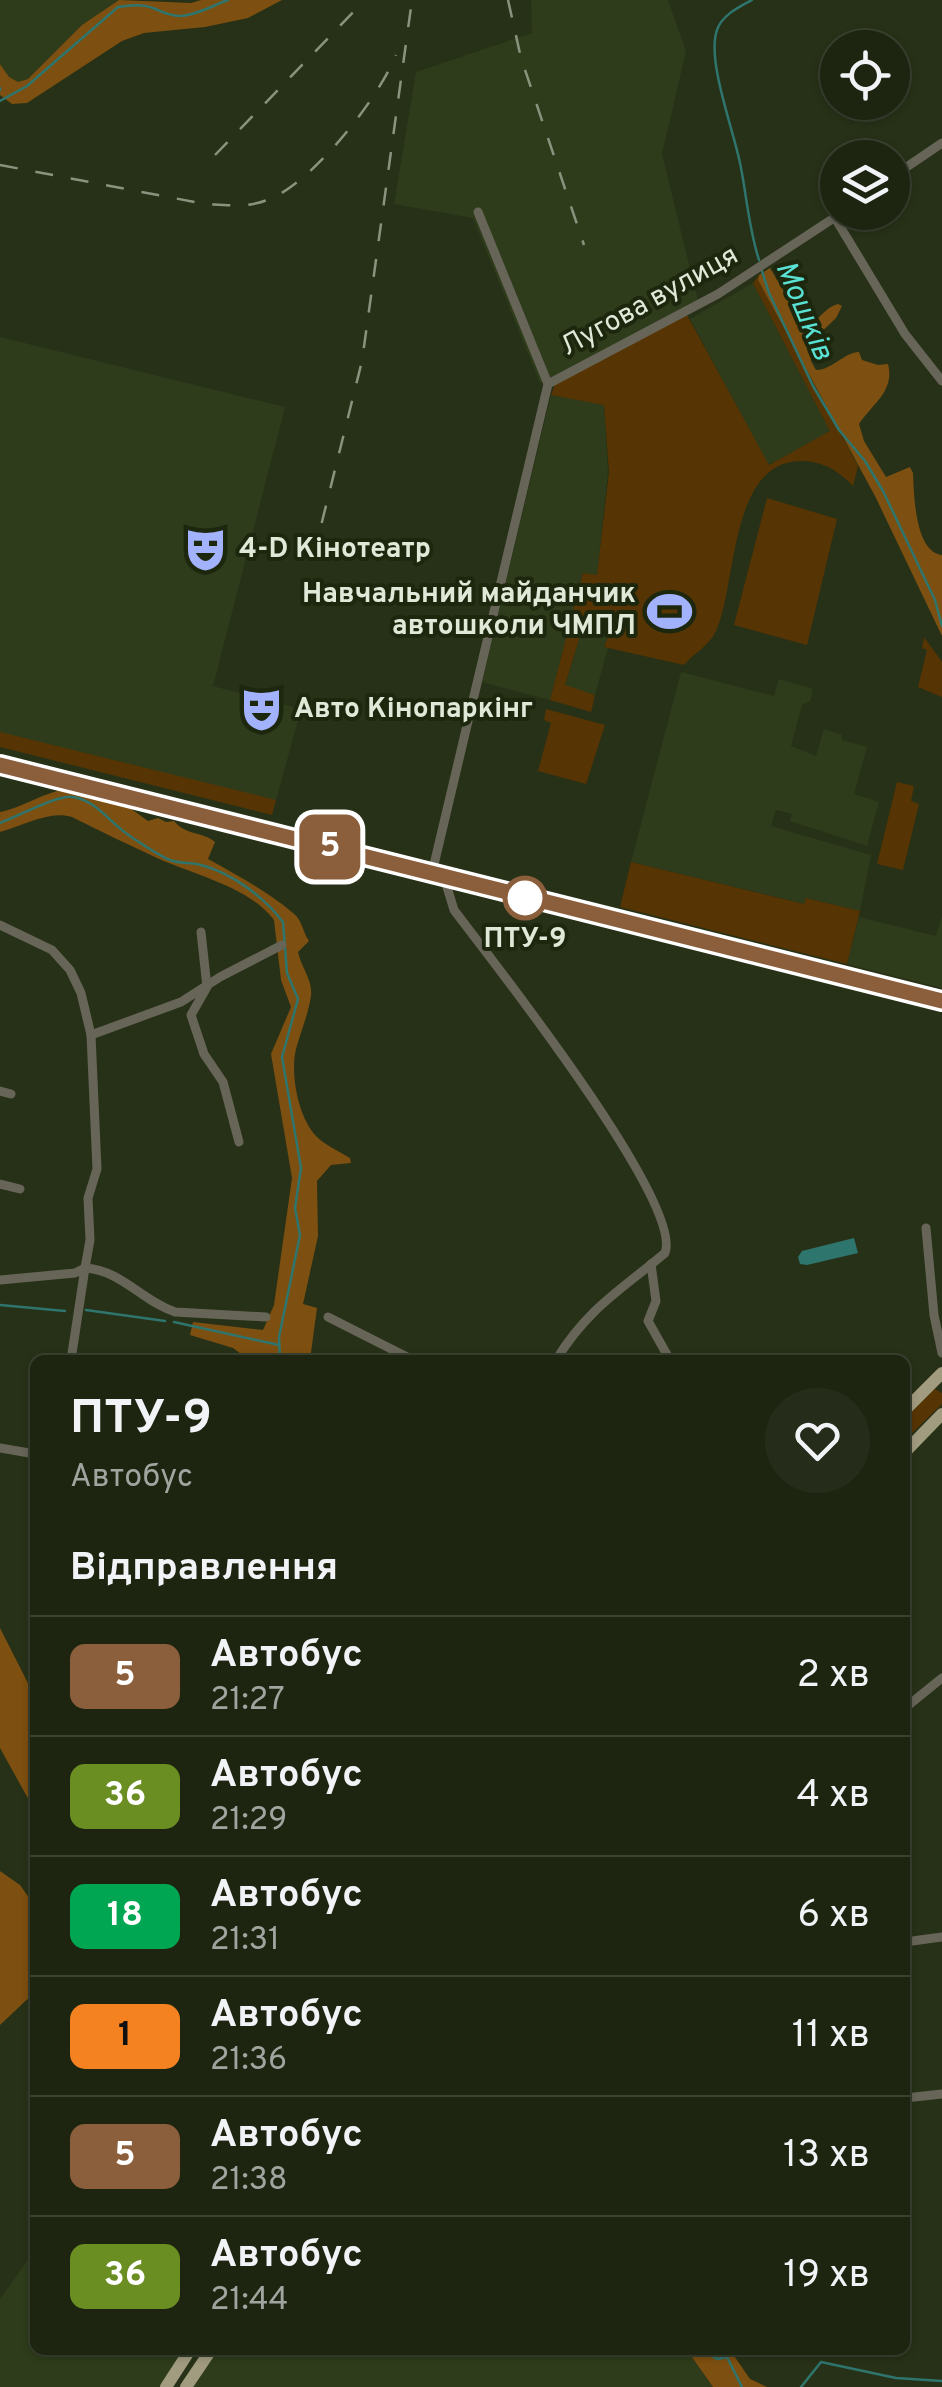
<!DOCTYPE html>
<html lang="uk">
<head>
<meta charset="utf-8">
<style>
	body { margin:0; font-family:Overpass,sans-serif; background:#252d1a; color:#f1f3f6; height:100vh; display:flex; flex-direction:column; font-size:38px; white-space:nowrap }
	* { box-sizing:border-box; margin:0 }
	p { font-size:32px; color:#a0a59f }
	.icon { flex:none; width:55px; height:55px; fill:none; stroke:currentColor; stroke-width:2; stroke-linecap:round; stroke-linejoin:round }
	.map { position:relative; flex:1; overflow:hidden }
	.side { position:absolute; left:30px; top:1355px; width:880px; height:1000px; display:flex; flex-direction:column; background:#1d2511; border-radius:15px; box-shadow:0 2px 8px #0004,0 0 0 2px #3b4231 }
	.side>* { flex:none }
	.badge { padding:0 20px; border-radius:15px; font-size:35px; line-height:65px }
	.buttons { position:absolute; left:820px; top:30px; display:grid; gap:20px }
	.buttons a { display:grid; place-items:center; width:90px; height:90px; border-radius:50%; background:#1d2511; box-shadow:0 2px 8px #0004,0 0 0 2px #3b4231; font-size:50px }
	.map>.badge { position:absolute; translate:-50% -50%; box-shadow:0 0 0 5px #fff }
	h2 { padding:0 40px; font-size:38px; line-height:90px }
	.round { display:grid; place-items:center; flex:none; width:105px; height:105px; border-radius:52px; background:#252d1a }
	.head { display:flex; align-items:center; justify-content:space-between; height:170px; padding:0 40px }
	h1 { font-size:48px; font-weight:700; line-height:75px }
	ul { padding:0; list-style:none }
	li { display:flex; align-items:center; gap:30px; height:120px; padding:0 40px; border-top:2px solid #3b4231 }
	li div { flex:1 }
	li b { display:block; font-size:38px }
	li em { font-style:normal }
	li .badge { min-width:110px; font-weight:700; text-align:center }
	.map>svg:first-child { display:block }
	.built { fill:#2e3c1b }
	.green { fill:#573403 }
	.forest { fill:#7d4f10 }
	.water { fill:#2e756e }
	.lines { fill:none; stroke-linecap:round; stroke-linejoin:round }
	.stream { stroke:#2e756e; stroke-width:2.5 }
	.minor { stroke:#676558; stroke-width:9 }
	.primary { stroke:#a19c80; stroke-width:12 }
	.trunk { stroke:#aca688; stroke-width:14 }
	.rail { stroke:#8a937e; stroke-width:2.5; stroke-dasharray:18 18; stroke-linecap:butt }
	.line-casing { stroke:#fff; stroke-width:22 }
	.line { stroke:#8b5e3c; stroke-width:15 }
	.stop-dot { fill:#fff; stroke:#8b5e3c; stroke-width:5 }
	.labels { text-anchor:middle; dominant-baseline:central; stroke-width:8; stroke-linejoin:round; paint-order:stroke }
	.street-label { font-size:28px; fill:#e0e8d8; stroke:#1d270e }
	.poi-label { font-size:28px; font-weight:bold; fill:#e0e8d8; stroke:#1d270e; text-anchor:start }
	.stop-label { font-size:28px; font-weight:bold; fill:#e0e8d8; stroke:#1d270e }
	.water-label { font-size:30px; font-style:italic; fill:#59e2d4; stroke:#1d270e }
</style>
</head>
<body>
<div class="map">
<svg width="942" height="2387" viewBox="0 0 942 2387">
	<rect width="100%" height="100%" fill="#273117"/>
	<g class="built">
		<polygon points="0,0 119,0 82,25 28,79 18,82 9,78 0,64"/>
		<polygon points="531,0 668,0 686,51 662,154 698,301 540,383 473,218 394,204 416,72 532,33"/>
		<polygon points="753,283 831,432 768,465 690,319"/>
		<polygon points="0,337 285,407 213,686 301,709 272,815 0,747"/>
		<polygon points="551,395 604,404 608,472 597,575 583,573 550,700 482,682"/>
		<polygon points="594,617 614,622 604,646 608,648 595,695 565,686 581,633"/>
		<polygon points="681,672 774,696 779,679 813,689 810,701 802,705 791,746 816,756 824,729 842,735 842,740 867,747 854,794 879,802 867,846 790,821 792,814 776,810 771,826 871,855 860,911 807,898 805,904 631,862"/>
		<polygon points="942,915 942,988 847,964 859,917 936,936"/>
		<polygon points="35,2250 35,2350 187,2350 164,2387 0,2387 0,2299"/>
		<polygon points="202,2350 687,2350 713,2387 179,2387"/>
	</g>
	<g class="green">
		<path d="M759,275L758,280L858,466L853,486C838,470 821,460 799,461C729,464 737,585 716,631C710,645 693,654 684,665L604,647L614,622L594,617L589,635L581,633L565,685L595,695L591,712L550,700L583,573L597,575L609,472L604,405L551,395L555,384L687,315L769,465L830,431L753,283Z"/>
		<polygon points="767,498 837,519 807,645 734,625"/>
		<polygon points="924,637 942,662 942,697 918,687 927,650 922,648"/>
		<polygon points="546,709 605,725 586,784 538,771 551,723 544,720"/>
		<polygon points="0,732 276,800 272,815 0,747"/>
		<polygon points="897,782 914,786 911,801 919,804 903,870 877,864"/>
		<polygon points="631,862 804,904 806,898 860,911 847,964 620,907"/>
		<polygon points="933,1388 942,1393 942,1404 905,1440 905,1415"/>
	</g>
	<g class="forest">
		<polygon points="119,0 191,3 201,0 282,0 248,18 205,27 144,33 122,41 27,103 12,104 0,95 0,64 9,77 18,82 28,79 82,25"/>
		<path d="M770,268L801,320L808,324C821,319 824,308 838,304L842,306L836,318L811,342V361L816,370C832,370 843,353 859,352L862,360L878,365L888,364C895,391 873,403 859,424L864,441L886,477L910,467L913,473C914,495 915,552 942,555V636L875,496L758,280L759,275Z"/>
		<path d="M68,789L116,798L148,821L158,818L166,822L174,821C186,836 202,831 215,842L208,859C237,875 268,892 293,913C303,921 302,931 309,941L298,952C301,967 313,980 311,996C308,1015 301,1031 296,1049C290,1074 298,1118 317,1137C325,1145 340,1152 350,1158L351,1163L331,1165L317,1181L318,1236L303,1304L317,1308L310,1360H249L233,1348L190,1335L193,1322L263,1330L274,1305L292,1178L271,1054L291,1007L281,980L274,920C250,887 192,874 157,858C129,845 100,831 72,817C49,810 23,826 0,832V812C25,807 43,792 68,789Z"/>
		<polygon points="0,1628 35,1697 35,1811 0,1748"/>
		<polygon points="0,1871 20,1885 35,1906 35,1992 0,2025"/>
		<polygon points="687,2350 730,2350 750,2379 767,2387 713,2387"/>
	</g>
	<polygon class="water" points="854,1238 858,1253 807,1265 800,1264 798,1257 802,1251"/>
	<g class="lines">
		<g class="stream">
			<path d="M752,0C739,7 722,15 717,30C706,61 735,133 741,168C747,199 749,229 759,260"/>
			<polyline points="0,88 0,90"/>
			<path d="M0,101L27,86L118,7C158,0 154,15 180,16C195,16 214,5 228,0"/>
			<polyline points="761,268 769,293 813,386 839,430 865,461 883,491 935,600 942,626"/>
			<path d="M0,823C17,817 58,794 73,797C96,800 111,824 130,836C142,844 156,854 170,860C180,864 191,862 201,865C232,873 264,897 283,922L287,973L298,999L282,1057L301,1168L295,1208L300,1235L279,1337L280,1360"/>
			<polyline points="0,1305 65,1311"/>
			<polyline points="86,1310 165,1321"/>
			<polyline points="174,1322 279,1345"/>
			<polyline points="699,2350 718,2359 727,2357 742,2387"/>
			<polyline points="801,2387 821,2362 896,2378 942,2381"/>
		</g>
		<g class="minor">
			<polyline points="892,177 942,143"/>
			<polyline points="478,212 548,384"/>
			<polyline points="835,218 905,334 942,381"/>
			<polyline points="432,873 548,384 718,294 843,212"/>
			<path d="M444,877L454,910C491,959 684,1203 665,1253C621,1290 588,1308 556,1360"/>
			<path d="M0,925L52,950L70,970L81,993L91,1035L97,1169L88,1198L90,1240L85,1268C121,1270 142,1301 175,1312L266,1317"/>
			<polyline points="201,932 207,987 191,1015 204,1054 223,1082 239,1142"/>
			<polyline points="91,1035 181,1002 220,977 282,945"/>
			<polyline points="0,1091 11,1094"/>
			<polyline points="0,1184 20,1189"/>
			<polyline points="926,1228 934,1315 942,1353"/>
			<polyline points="651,1264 656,1301 648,1321 670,1360"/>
			<polyline points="0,1280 75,1273 85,1268 71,1360"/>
			<polyline points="328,1317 413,1360"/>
			<polyline points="0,1448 35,1454"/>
			<polyline points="905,1708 942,1678"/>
			<polyline points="905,1942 942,1937"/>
			<polyline points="905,2098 942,2094"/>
		</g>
		<g class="primary">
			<polyline points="905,1410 942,1373"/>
			<polyline points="905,1452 942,1414"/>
			<polyline points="166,2387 190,2350"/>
			<polyline points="186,2387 211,2350"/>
		</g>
		<polyline class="trunk" points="0,765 942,1001"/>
		<g class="rail">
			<polyline points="508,0 521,58 584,245"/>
			<polyline points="215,155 365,0"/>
			<path d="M0,165L205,204C225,205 248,208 267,200C311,185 379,98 396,55"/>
			<polyline points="313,558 362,361 412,0"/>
		</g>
	</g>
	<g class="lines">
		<defs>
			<polyline id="line" points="0,765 942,1001"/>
		</defs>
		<use href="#line" class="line-casing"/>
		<use href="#line" class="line"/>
	</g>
	<defs>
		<symbol id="theatre-bare" viewBox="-9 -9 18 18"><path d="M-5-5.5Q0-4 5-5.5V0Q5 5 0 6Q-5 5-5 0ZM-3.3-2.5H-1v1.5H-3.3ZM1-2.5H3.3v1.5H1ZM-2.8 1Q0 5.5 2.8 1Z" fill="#a2b2fd" stroke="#1d270e" stroke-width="2.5" paint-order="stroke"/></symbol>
		<symbol id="stadium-bare" viewBox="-9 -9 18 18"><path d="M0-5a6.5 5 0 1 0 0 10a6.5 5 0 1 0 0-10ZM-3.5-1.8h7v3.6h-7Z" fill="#a2b2fd" stroke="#1d270e" stroke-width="2.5" paint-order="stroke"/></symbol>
	</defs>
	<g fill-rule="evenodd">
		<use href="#theatre-bare" x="174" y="518" width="63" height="63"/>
		<use href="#stadium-bare" x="638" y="580" width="63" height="63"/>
		<use href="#theatre-bare" x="230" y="678" width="63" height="63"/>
	</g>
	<circle class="stop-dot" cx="525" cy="898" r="20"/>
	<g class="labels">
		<g class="street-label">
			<text transform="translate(650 302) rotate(-29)">Лугова вулиця</text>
		</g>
		<g class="poi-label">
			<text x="239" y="550">4-D Кінотеатр</text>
			<text x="636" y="595" text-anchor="end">Навчальний майданчик<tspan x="636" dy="32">автошколи ЧМПЛ</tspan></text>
			<text x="294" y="710">Авто Кінопаркінг</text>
		</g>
		<g class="stop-label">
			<text x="525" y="940">ПТУ-9</text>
		</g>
		<g class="water-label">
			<text transform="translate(803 311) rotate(67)">Мошків</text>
		</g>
	</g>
</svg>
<div class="buttons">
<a><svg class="icon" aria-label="locate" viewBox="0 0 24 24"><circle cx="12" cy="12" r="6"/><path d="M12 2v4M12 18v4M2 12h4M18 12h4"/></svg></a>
<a><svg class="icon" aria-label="layers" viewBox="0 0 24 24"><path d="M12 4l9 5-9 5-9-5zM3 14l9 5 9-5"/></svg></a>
</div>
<b class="badge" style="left:330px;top:847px;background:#8b5e3c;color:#fff">5</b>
<section class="side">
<div class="head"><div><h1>ПТУ-9</h1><p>Автобус</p></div><a class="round"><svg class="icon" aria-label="heart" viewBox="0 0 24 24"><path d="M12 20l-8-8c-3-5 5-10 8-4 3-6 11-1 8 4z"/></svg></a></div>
<h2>Відправлення</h2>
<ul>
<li><span class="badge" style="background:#8b5e3c;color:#fff">5</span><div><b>Автобус</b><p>21:27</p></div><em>2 хв</em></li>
<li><span class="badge" style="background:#6b8e23;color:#fff">36</span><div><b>Автобус</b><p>21:29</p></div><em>4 хв</em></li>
<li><span class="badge" style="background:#00a651;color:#fff">18</span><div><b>Автобус</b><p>21:31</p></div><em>6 хв</em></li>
<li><span class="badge" style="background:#f58220;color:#111">1</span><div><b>Автобус</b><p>21:36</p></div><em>11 хв</em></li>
<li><span class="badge" style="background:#8b5e3c;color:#fff">5</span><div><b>Автобус</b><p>21:38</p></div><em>13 хв</em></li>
<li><span class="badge" style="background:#6b8e23;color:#fff">36</span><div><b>Автобус</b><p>21:44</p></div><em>19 хв</em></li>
</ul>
</section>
</div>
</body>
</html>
